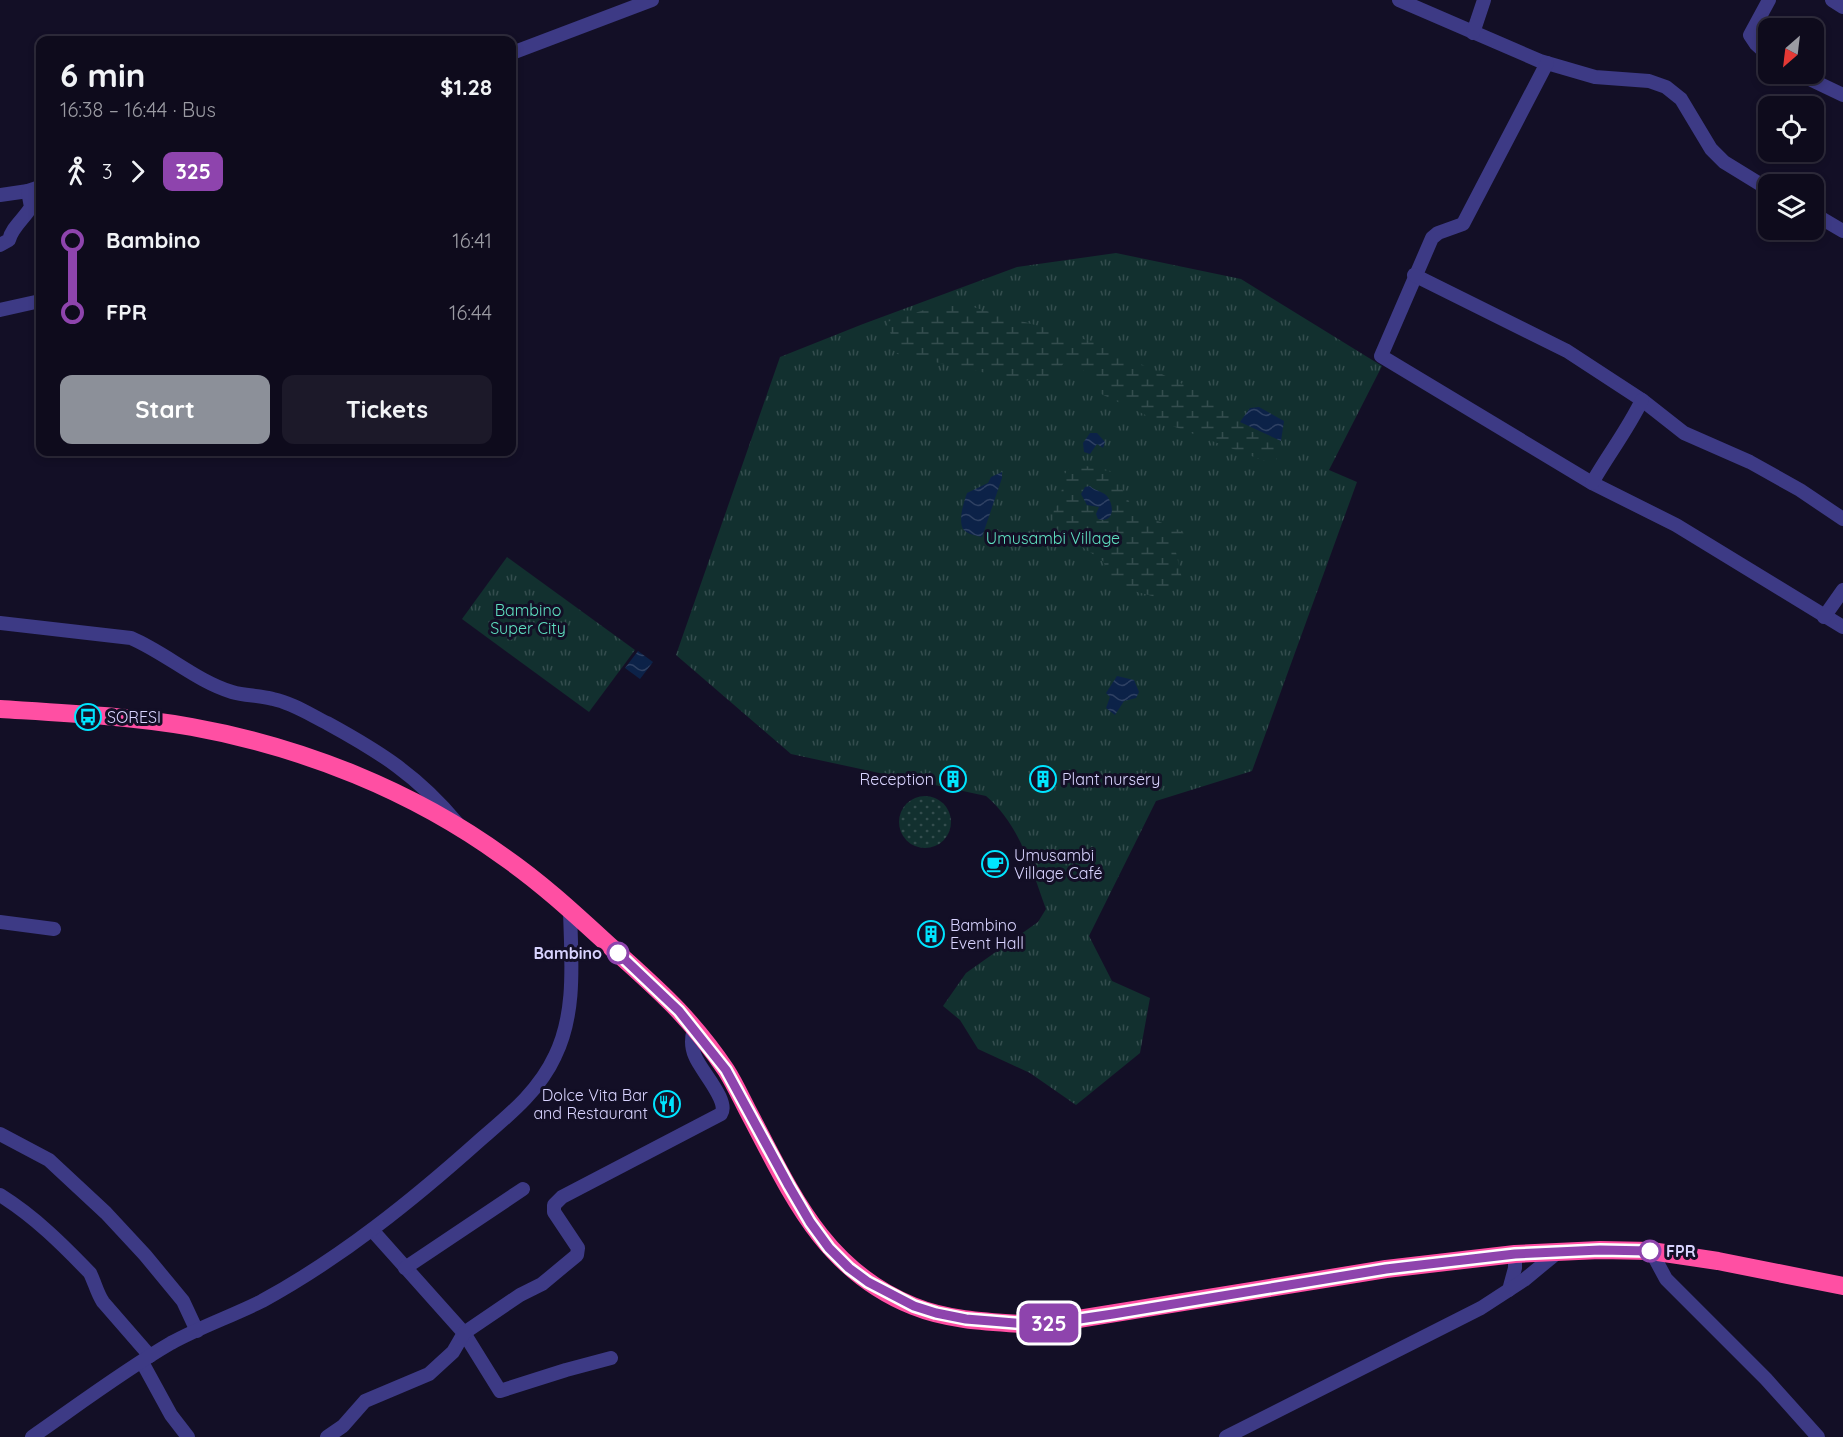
<!DOCTYPE html>
<html lang="en">
<head>
<meta charset="utf-8">
<style>
	body { margin:0; font-family:Quicksand,sans-serif; background:#1c1929; color:#f1f3f6; height:100vh; display:flex; flex-direction:column; font-size:22px; white-space:nowrap }
	* { box-sizing:border-box; margin:0 }
	p { font-size:20px; color:#9b9ba3 }
	.icon { flex:none; width:33px; height:33px; fill:none; stroke:currentColor; stroke-width:2; stroke-linecap:round; stroke-linejoin:round }
	.map { position:relative; flex:1; overflow:hidden }
	.details { position:absolute; left:36px; top:36px; width:480px; height:420px; display:flex; flex-direction:column; background:#0e0b1c; border-radius:12px; box-shadow:0 3px 9px #0003,0 0 0 2px #2e2b3b }
	.details>* { flex:none }
	.badge { padding:0 12px; border-radius:9px; font-size:21px; line-height:39px }
	.needle { width:39px; rotate:208deg }
	.tools { position:absolute; left:1758px; top:18px; display:grid; gap:12px }
	.tools a { display:grid; place-items:center; width:66px; height:66px; border-radius:12px; background:#0e0b1c; box-shadow:0 3px 9px #0003,0 0 0 2px #2e2b3b; font-size:30px }
	.map>.badge { position:absolute; translate:-50% -50%; box-shadow:0 0 0 3px #fff }
	.legs { display:flex; align-items:center; gap:9px; height:66px; padding:0 24px; font-size:20px }
	.legs p { margin-inline-start:auto }
	.head { display:flex; align-items:center; justify-content:space-between; height:102px; padding:0 24px }
	h1 { font-size:33px; font-weight:800; line-height:45px }
	.cta { display:flex; gap:12px; margin-top:auto; padding:12px 24px }
	.cta a { flex:1; height:69px; border-radius:12px; background:#8c9099; color:#fff; font-size:24px; font-weight:800; line-height:69px; text-align:center }
	.cta a+a { background:#1c1929; color:#f1f3f6 }
	ul { padding:0 24px; list-style:none }
	li { display:flex; align-items:center; gap:21px; height:72px; font-size:22px }
	li i { display:grid; place-items:center; width:9px; height:100%; margin:0 8px; background:currentColor }
	li i::after { content:''; width:15px; height:15px; margin:-8px; border:4px solid; border-radius:50%; background:#0e0b1c }
	li p { margin-inline-start:auto }
	li:first-child i { background:linear-gradient(#0000 50%,currentColor 0) }
	li:last-child i { background:linear-gradient(currentColor 50%,#0000 0) }
	.map>svg:first-child { display:block }
	.grass { fill:url(#grass-tufts) }
	.wetland { fill:url(#wetland-marsh) }
	.garden { fill:url(#garden-dots) }
	.water { fill:url(#water-waves) }
	.lines { fill:none; stroke-linecap:round; stroke-linejoin:round }
	.minor { stroke:#3d3a85; stroke-width:14 }
	.highway { stroke:#ff4fa3; stroke-width:18 }
	.line-1-casing { stroke:#fff; stroke-width:14 }
	.line-1 { stroke:#8e44ad; stroke-width:9 }
	.stop-1-dot { fill:#fff; stroke:#8e44ad; stroke-width:3 }
	.labels { text-anchor:middle; dominant-baseline:central; stroke-width:6; stroke-linejoin:round; paint-order:stroke }
	.park-label { font-size:16px; fill:#5fe0c0; stroke:#130f26 }
	.poi-label { font-size:16px; fill:#d9d4ff; stroke:#130f26; text-anchor:start }
	.stop-label { font-size:16px; font-weight:bold; fill:#d9d4ff; stroke:#130f26; text-anchor:end }
</style>
</head>
<body>
<div class="map">
<svg width="1843" height="1437" viewBox="0 0 1843 1437">
	<defs>
		<pattern id="grass-tufts" width="24" height="20" patternUnits="userSpaceOnUse" patternTransform="scale(1.5)"><rect width="24" height="20" fill="#12302f"/><path d="M3 7l-1-3M5 7V3M7 7l1-3M15 17l-1-3M17 17v-4M19 17l1-3" fill="none" stroke="#344d4e"/></pattern>
		<pattern id="wetland-marsh" width="20" height="14" patternUnits="userSpaceOnUse" patternTransform="scale(1.5)"><rect width="20" height="14" fill="#12302f"/><path d="M1 5h8M5 5V1M11 12h8M15 12V8" fill="none" stroke="#344d4e"/></pattern>
		<pattern id="garden-dots" width="8" height="8" patternUnits="userSpaceOnUse" patternTransform="scale(1.5)"><rect width="8" height="8" fill="#12302f"/><path d="M2 2h.1M6 6h.1" fill="none" stroke="#344d4e" stroke-width="1.8" stroke-linecap="round"/></pattern>
		<pattern id="water-waves" width="16" height="10" patternUnits="userSpaceOnUse" patternTransform="scale(1.5)"><rect width="16" height="10" fill="#0c2248"/><path d="M0 5q4-4 8 0t8 0" fill="none" stroke="#2f4163"/></pattern>
	</defs>
	<rect width="100%" height="100%" fill="#130f26"/>
	<g class="grass">
		<path d="M1116,253L1241,279L1382,366L1329,470L1357,482L1252,771L1156,801L1089,936L1112,981L1150,998L1140,1053L1076,1105L1030,1073L978,1049L960,1020L943,1006L966,973L1038,922L1046,909C1031,868 1020,825 986,796L791,754L676,655L780,357L863,324L1017,267Z"/>
		<polygon points="507,557 635,650 589,712 462,619"/>
	</g>
	<g class="wetland">
		<polygon points="952,301 1097,343 1226,405 1240,422 1281,441 1275,465 1154,419 1099,393 1099,380 1066,360 1055,375 1024,381 897,354 887,322"/>
		<polygon points="1073,463 1112,472 1134,510 1184,533 1175,548 1183,583 1156,597 1115,586 1103,561 1065,535 1052,530 1054,509 1060,501 1064,475"/>
	</g>
	<circle class="garden" cx="925" cy="822" r="26"/>
	<g class="water">
		<polygon points="1259,407 1284,421 1281,441 1240,422 1250,408"/>
		<polygon points="1090,433 1097,433 1105,442 1103,448 1097,444 1090,454 1084,452 1083,443"/>
		<path d="M1002,472V478L982,537C976,536 967,534 963,529C958,519 964,502 967,493L988,483L991,477Z"/>
		<path d="M1090,486C1095,491 1102,491 1107,496C1115,506 1114,524 1098,519L1096,514L1099,507L1087,505L1081,494L1085,487Z"/>
		<polygon points="638,651 653,662 640,679 625,668"/>
		<polygon points="1117,676 1134,680 1139,692 1136,698 1124,701 1115,715 1106,708 1110,697 1106,693"/>
	</g>
	<g class="lines">
		<g class="minor">
			<polyline points="1399,0 1540,61 1595,77 1649,81 1666,87 1681,99 1711,149 1724,162 1768,189"/>
			<polyline points="1832,0 1843,7"/>
			<polyline points="1473,33 1484,0"/>
			<polyline points="512,53 652,0"/>
			<polyline points="1768,55 1756,44 1750,35 1769,0"/>
			<polyline points="1547,63 1463,224 1438,233 1432,238 1381,356 1592,483 1676,525 1843,627"/>
			<polyline points="1799,74 1843,95"/>
			<polyline points="0,195 28,191 40,187"/>
			<polyline points="1814,214 1843,231"/>
			<path d="M0,245L9,240C12,227 24,219 31,207L28,191"/>
			<polyline points="1414,275 1567,351 1642,400 1684,433 1750,462 1800,490 1843,519"/>
			<polyline points="0,310 40,301"/>
			<path d="M1592,483C1608,455 1628,429 1642,400"/>
			<polyline points="1824,617 1843,590"/>
			<path d="M0,623L131,638C166,653 196,681 232,692C245,696 259,695 273,699C292,703 309,714 327,723C380,752 418,776 457,823"/>
			<polyline points="0,922 54,929"/>
			<polyline points="0,1134 49,1160 106,1213 145,1255 183,1301 197,1331"/>
			<path d="M0,1195C35,1217 62,1244 90,1273C95,1283 97,1293 103,1302L150,1356"/>
			<polyline points="372,1230 464,1333 500,1391 566,1370 611,1358"/>
			<polyline points="1651,1251 1666,1279 1766,1379 1818,1437"/>
			<polyline points="405,1268 523,1189"/>
			<polyline points="1509,1290 1515,1268 1515,1254"/>
			<polyline points="142,1362 171,1415 188,1437"/>
			<path d="M32,1437C78,1405 123,1371 171,1343C200,1327 232,1316 262,1301C341,1258 413,1200 480,1140C509,1115 539,1091 555,1056C577,1011 571,958 570,909"/>
			<path d="M327,1437L343,1426L365,1401L429,1374L453,1352L464,1333L520,1295L542,1284L577,1255L578,1248L554,1212V1205L562,1197L721,1114C730,1101 700,1070 695,1056C691,1047 691,1039 694,1029"/>
			<polyline points="1226,1437 1481,1308 1524,1280 1558,1252"/>
		</g>
		<g class="highway">
			<path d="M0,709C64,713 129,716 192,727C303,747 413,791 504,857C543,884 577,916 612,948C634,968 657,988 678,1010C695,1028 712,1049 726,1070C735,1084 742,1100 750,1115C792,1195 824,1270 913,1306C952,1322 997,1322 1039,1325"/>
			<polyline points="1029,1327 1386,1269 1515,1254 1600,1250 1651,1251 1718,1261 1843,1286"/>
		</g>
	</g>
	<g class="lines">
		<defs>
			<polyline id="line-1" points="618,953 679,1011 726,1070 789,1186 810,1222 829,1248 849,1268 868,1282 914,1306 936,1313 966,1319 1039,1325 1113,1314 1386,1269 1515,1254 1600,1250 1650,1251"/>
		</defs>
		<use href="#line-1" class="line-1-casing"/>
		<use href="#line-1" class="line-1"/>
	</g>
	<defs>
		<symbol id="bus-ring" viewBox="-11 -11 22 22"><circle r="9.5" fill="#130f26" stroke="#00e5ff" stroke-width="1.5"/><path d="M-5-6H5V4H4V6H2V4H-2V6H-4V4H-5ZM-3.5-4V0h7V-4ZM-3.5 1.2v1.5H-2V1.2ZM2 1.2v1.5H3.5V1.2Z" fill="#00e5ff"/></symbol>
		<symbol id="building-ring" viewBox="-11 -11 22 22"><circle r="9.5" fill="#130f26" stroke="#00e5ff" stroke-width="1.5"/><path d="M-4-6H4V6H1V3H-1V6H-4ZM-2.5-4.3h1.7v1.8h-1.7ZM.8-4.3h1.7v1.8H.8ZM-2.5-1h1.7V.8h-1.7ZM.8-1h1.7V.8H.8Z" fill="#00e5ff"/></symbol>
		<symbol id="cafe-ring" viewBox="-11 -11 22 22"><circle r="9.5" fill="#130f26" stroke="#00e5ff" stroke-width="1.5"/><path d="M-5.5-4.5H6V0H3Q3 3.5 0 3.5H-2.5Q-5.5 3.5-5.5 0ZM3-3.2v2h1.7v-2ZM-6 4.5H4V6H-6Z" fill="#00e5ff"/></symbol>
		<symbol id="restaurant-ring" viewBox="-11 -11 22 22"><circle r="9.5" fill="#130f26" stroke="#00e5ff" stroke-width="1.5"/><path d="M-5-6h1v4h1v-4h1v4h1v-4h1v5L-1.5 .5V6h-2V.5L-5-1ZM5-6V6H3V1.5H1.5Q1.5-4 5-6Z" fill="#00e5ff"/></symbol>
	</defs>
	<g fill-rule="evenodd">
		<use href="#bus-ring" x="73" y="702" width="30" height="30"/>
		<use href="#building-ring" x="938" y="764" width="30" height="30"/>
		<use href="#building-ring" x="1028" y="764" width="30" height="30"/>
		<use href="#cafe-ring" x="980" y="849" width="30" height="30"/>
		<use href="#building-ring" x="916" y="919" width="30" height="30"/>
		<use href="#restaurant-ring" x="652" y="1089" width="30" height="30"/>
	</g>
	<g class="stop-1-dot">
		<circle cx="618" cy="953" r="10"/>
		<circle cx="1650" cy="1251" r="10"/>
	</g>
	<g class="labels">
		<g class="park-label">
			<text x="1053" y="538">Umusambi Village</text>
			<text x="528" y="610">Bambino<tspan x="528" dy="18">Super City</tspan></text>
		</g>
		<g class="poi-label">
			<text x="107" y="717">SORESI</text>
			<text x="934" y="779" text-anchor="end">Reception</text>
			<text x="1062" y="779">Plant nursery</text>
			<text x="1014" y="855">Umusambi<tspan x="1014" dy="18">Village Café</tspan></text>
			<text x="950" y="925">Bambino<tspan x="950" dy="18">Event Hall</tspan></text>
			<text x="648" y="1095" text-anchor="end">Dolce Vita Bar<tspan x="648" dy="18">and Restaurant</tspan></text>
		</g>
		<g class="stop-label">
			<text x="602" y="953">Bambino</text>
			<text x="1666" y="1251" text-anchor="start">FPR</text>
		</g>
	</g>
</svg>
<div class="tools">
<a><svg class="needle" viewBox="-14 -14 28 28"><path d="M0-13l5 13h-10z" fill="#e53935"/><path d="M0 13l5-13h-10z" fill="#9b9ba3"/></svg></a>
<a><svg class="icon" aria-label="locate" viewBox="0 0 24 24"><circle cx="12" cy="12" r="6"/><path d="M12 2v4M12 18v4M2 12h4M18 12h4"/></svg></a>
<a><svg class="icon" aria-label="layers" viewBox="0 0 24 24"><path d="M12 4l9 5-9 5-9-5zM3 14l9 5 9-5"/></svg></a>
</div>
<b class="badge" style="left:1049px;top:1323px;background:#8e44ad;color:#fff">325</b>
<section class="details">
<div class="head"><div><h1>6 min</h1><p>16:38 – 16:44 · Bus</p></div><b>$1.28</b></div>
<div class="legs"><svg class="icon" aria-label="walk" viewBox="0 0 24 24"><circle cx="13" cy="4" r="2"/><path d="M13 8l-2 6 4 7M11 14l-3 7M7 12l3-4h3l4 4"/></svg>3<svg class="icon" aria-label="forward" viewBox="0 0 24 24"><path d="M9 5l7 7-7 7"/></svg><b class="badge" style="background:#8e44ad;color:#fff">325</b></div>
<ul>
<li><i style="color:#8e44ad"></i><b>Bambino</b><p>16:41</p></li>
<li><i style="color:#8e44ad"></i><b>FPR</b><p>16:44</p></li>
</ul>
<div class="cta"><a>Start</a><a>Tickets</a></div>
</section>
</div>
</body>
</html>
